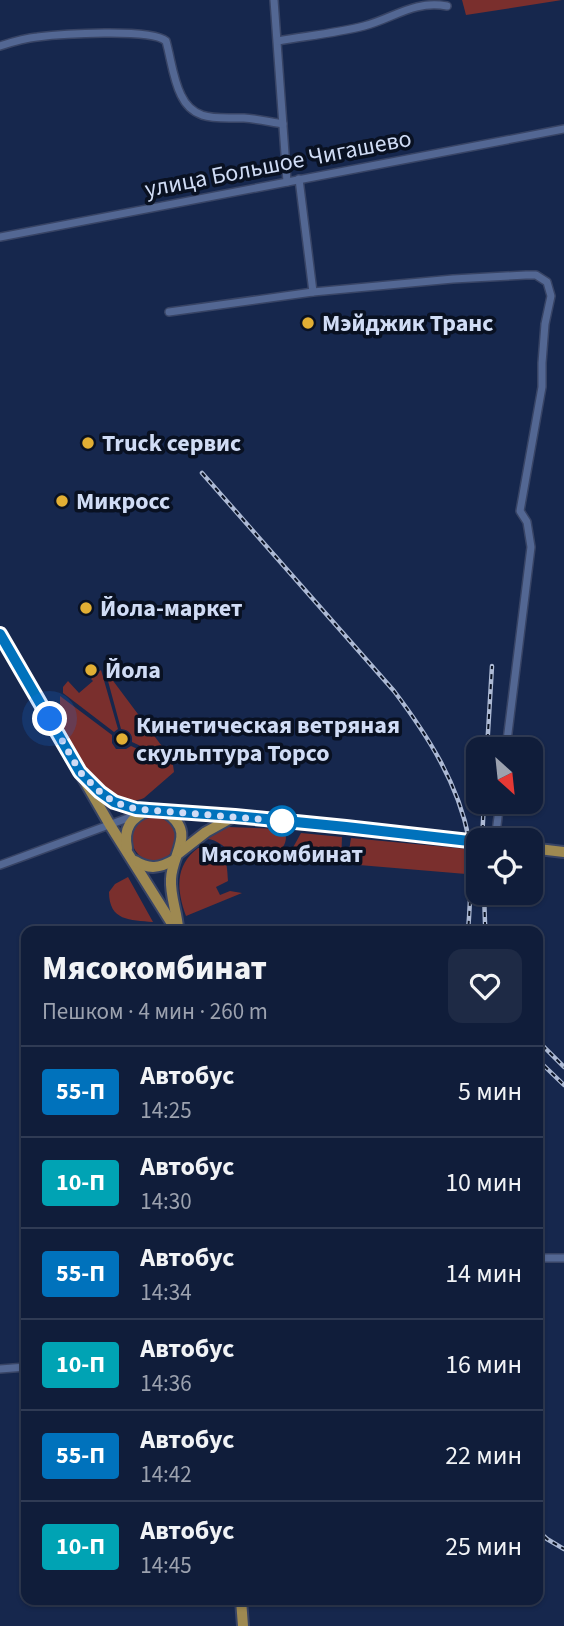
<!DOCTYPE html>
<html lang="ru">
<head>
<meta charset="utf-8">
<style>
	body { margin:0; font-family:"Source Sans 3",sans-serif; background:#1e2a45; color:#f1f3f6; height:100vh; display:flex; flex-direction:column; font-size:26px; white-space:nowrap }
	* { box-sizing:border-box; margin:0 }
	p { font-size:23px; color:#9ca2af }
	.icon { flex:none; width:38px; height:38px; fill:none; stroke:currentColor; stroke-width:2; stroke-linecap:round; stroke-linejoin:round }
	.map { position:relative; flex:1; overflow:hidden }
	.sheet { position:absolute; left:21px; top:926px; width:522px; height:679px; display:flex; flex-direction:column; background:#101d3a; border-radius:14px; box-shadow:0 2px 5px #0004,0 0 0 2px #303b54 }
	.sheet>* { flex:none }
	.badge { padding:0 14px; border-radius:5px; font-size:24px; line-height:46px }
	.needle { width:46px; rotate:153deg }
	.controls { position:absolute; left:466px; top:737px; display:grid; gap:14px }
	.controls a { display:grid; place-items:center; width:77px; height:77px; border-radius:14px; background:#101d3a; box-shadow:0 2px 5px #0004,0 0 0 2px #303b54; font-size:35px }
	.you { position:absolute; width:35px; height:35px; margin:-18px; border:5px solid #fff; border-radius:50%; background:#1a73e8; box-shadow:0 0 0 10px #1a73e833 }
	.map>.badge { position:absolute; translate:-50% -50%; box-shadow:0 0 0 4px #fff }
	.round { display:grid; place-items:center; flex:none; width:74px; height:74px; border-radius:14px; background:#1e2a45 }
	.headline { display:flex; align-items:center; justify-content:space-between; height:119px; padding:0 21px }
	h1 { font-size:33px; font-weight:800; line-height:52px }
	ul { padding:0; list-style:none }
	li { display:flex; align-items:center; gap:21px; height:91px; padding:0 21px; border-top:2px solid #303b54 }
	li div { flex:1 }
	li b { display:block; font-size:26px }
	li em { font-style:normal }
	li .badge { min-width:77px; font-weight:700; text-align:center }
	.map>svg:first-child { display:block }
	.green { fill:#7a2f2d }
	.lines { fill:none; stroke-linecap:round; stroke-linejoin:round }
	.minor-casing { stroke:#384465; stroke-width:10 }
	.primary-casing { stroke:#384465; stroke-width:14 }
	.minor { stroke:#536793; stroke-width:7 }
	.primary { stroke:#9e8951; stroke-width:10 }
	.rail-casing { stroke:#acb9d4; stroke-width:4.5 }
	.rail { stroke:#091122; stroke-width:2; stroke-dasharray:5; stroke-linecap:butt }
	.line-casing { stroke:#fff; stroke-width:16 }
	.line { stroke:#0072bc; stroke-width:10 }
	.walk { stroke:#d0dcf5; stroke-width:7; stroke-dasharray:0 12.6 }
	.poi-dot { fill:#e2af34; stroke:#091122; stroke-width:2.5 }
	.stop-dot { fill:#fff; stroke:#0072bc; stroke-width:3.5 }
	.labels { text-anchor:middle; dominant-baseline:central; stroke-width:7; stroke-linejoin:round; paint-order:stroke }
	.street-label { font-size:24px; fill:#d0dcf5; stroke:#091122 }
	.poi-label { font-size:24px; font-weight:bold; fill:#d0dcf5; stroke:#091122; text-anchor:start }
	.stop-label { font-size:24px; font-weight:bold; fill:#d0dcf5; stroke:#091122 }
</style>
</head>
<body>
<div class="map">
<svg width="564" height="1626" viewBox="0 0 564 1626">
	<rect width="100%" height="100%" fill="#16274d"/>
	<g class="green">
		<polygon points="462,0 562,0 466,15"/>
		<polygon points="101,670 118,729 114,732 63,693 63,687 68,681 79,693 93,681 91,679"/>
		<path d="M105,670L173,761L132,742C133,734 129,730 121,729Z"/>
		<path d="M60,696L112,735V743L116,749H126L131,746L173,765L174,772L144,798C109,814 73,756 64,729C60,719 60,707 60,696Z"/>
		<circle cx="154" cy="839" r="22"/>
		<path d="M228,827L281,829L285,831C287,839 286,845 279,851C271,859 241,857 231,851C222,846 218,840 207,839Z"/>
		<polygon points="301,833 342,837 341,864 294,863 290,853"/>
		<polygon points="351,838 478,850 478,875 347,864"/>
		<path d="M198,848C225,847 227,857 228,881L216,887L220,895L230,891L242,893L186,916C177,891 174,866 198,848Z"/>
		<path d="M128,877L153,922C130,920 109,921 109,892L115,884Z"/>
	</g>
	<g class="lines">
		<defs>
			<g id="minor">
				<polyline points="274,0 287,182"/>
				<path d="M278,41C307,36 336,33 364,26C394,18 414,0 447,6"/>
				<path d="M0,46C12,42 24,38 37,37C60,34 151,28 166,41C171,59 173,79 181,95C194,123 219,117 244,118C258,119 270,122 283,124"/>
				<polyline points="299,179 313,292"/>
				<polyline points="0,237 564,129"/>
				<polyline points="169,312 313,292 453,279 526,275 536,275 547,282 551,296 545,324 542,363 542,387 520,511 527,522 531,547 506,749"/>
				<polyline points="495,840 500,802"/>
				<polyline points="0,865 136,815"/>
				<polyline points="537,1258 564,1258"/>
				<polyline points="0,1369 26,1367"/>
			</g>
			<g id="primary">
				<polyline points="0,634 110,825 171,922 179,931"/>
				<polyline points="80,772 106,797 114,802 136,809 346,827 478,842"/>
				<path d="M164,811C198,832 172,852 171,879C170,896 177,912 178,928"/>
				<path d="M127,848C123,829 131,817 149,810"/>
				<polyline points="530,848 564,852"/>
				<polyline points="179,853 206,832 233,817"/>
				<path d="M135,861C149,870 160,868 174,860"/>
				<polyline points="241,1600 243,1626"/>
			</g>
		</defs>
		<use href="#minor" class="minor-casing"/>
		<use href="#primary" class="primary-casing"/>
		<use href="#minor" class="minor"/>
		<use href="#primary" class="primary"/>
		<defs>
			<g id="rail">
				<path d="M202,473L394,691C428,736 458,783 469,839C471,846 470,854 470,861C471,884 470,907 468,931"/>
				<polyline points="487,749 492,666"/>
				<polyline points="482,840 484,802"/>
				<polyline points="484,892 485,923 486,931"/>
				<polyline points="537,1037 543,1046 564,1067"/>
				<polyline points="537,1059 564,1085"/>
				<polyline points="537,1530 547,1539 564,1549"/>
			</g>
		</defs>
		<use href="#rail" class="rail-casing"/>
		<use href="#rail" class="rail"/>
	</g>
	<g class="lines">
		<defs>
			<polyline id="line" points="0,634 80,772 100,792 114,802 136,809 149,810 235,816 346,827 478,842"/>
		</defs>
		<use href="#line" class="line-casing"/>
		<use href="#line" class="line"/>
		<polyline class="walk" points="50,719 80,772 100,792 114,802 136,809 149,810 282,821"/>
	</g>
	<g class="poi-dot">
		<circle cx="308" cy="323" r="7"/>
		<circle cx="88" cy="443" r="7"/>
		<circle cx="62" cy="501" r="7"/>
		<circle cx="86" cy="608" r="7"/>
		<circle cx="91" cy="670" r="7"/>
		<circle cx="122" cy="739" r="7"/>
	</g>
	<circle class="stop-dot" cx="282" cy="821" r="14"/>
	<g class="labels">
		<g class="street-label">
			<text transform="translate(278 164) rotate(-11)">улица Большое Чигашево</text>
		</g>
		<g class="poi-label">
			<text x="322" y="323">Мэйджик Транс</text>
			<text x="102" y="443">Truck сервис</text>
			<text x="76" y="501">Микросс</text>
			<text x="100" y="608">Йола-маркет</text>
			<text x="105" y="670">Йола</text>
			<text x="136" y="725">Кинетическая ветряная<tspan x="136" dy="28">скульптура Торсо</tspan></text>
		</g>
		<g class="stop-label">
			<text x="282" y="854">Мясокомбинат</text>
		</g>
	</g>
</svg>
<div class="controls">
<a><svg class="needle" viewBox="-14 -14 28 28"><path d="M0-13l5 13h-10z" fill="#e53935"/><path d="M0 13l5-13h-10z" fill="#9ca2af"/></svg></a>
<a><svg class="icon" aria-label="locate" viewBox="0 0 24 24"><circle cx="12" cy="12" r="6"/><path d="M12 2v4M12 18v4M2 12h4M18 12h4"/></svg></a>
</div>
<div class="you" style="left:50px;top:719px"></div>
<section class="sheet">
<div class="headline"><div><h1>Мясокомбинат</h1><p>Пешком · 4 мин · 260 m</p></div><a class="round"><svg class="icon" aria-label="heart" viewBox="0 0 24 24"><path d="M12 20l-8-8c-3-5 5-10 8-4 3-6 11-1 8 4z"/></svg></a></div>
<ul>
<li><span class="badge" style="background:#0072bc;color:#fff">55-П</span><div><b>Автобус</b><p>14:25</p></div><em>5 мин</em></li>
<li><span class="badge" style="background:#00a3b4;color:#fff">10-П</span><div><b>Автобус</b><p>14:30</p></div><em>10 мин</em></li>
<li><span class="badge" style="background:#0072bc;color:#fff">55-П</span><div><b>Автобус</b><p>14:34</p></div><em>14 мин</em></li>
<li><span class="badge" style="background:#00a3b4;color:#fff">10-П</span><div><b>Автобус</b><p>14:36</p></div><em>16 мин</em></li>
<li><span class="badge" style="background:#0072bc;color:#fff">55-П</span><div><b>Автобус</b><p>14:42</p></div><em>22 мин</em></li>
<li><span class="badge" style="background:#00a3b4;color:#fff">10-П</span><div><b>Автобус</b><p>14:45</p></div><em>25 мин</em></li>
</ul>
</section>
</div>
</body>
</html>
